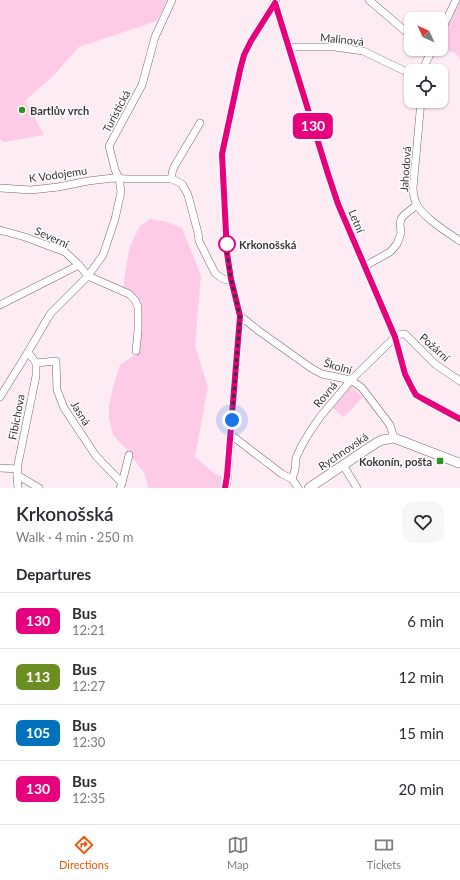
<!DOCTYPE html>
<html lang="en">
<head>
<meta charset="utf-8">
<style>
	body { margin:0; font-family:Lato,sans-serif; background:#f7f7f7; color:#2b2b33; height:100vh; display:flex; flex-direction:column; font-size:15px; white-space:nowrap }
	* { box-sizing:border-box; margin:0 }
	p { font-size:13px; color:#7c7c81 }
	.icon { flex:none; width:22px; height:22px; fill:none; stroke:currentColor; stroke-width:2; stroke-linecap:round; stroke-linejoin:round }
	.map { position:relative; height:488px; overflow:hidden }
	.drawer { display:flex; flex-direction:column; background:#fff; flex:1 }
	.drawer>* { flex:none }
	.badge { padding:0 8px; border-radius:6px; font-size:14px; line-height:26px }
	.needle { width:26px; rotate:314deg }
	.fabs { position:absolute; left:404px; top:12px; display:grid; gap:8px }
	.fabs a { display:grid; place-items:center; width:44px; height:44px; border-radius:8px; background:#fff; box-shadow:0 1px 3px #0004; font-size:20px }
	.you { position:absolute; width:20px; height:20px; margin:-10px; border:3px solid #fff; border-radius:50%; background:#1a73e8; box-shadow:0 0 0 6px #1a73e833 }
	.map>.badge { position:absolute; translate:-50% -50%; box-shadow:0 0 0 2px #fff }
	h2 { padding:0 16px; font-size:15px; line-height:36px }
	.round { display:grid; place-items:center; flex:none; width:42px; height:42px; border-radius:12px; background:#f7f7f7 }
	.headline { display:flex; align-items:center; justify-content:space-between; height:68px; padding:0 16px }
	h1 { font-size:19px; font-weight:600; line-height:30px }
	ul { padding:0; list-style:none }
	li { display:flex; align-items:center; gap:12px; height:56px; padding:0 16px; border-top:1px solid #e1e1e2 }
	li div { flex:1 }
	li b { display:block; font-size:15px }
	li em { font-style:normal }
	li .badge { min-width:44px; font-weight:700; text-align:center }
	.tabs { display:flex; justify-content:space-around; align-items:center; height:56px; border-top:1px solid #e1e1e2; background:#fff; font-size:11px; color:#7c7c81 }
	.tabs a { display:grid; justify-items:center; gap:2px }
	.tabs .selected { color:#ea580c }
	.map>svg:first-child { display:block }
	.green { fill:#fecbe6 }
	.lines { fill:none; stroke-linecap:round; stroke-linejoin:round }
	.minor-casing { stroke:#77646e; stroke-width:8 }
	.major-casing { stroke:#77646e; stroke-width:10 }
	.minor { stroke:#fff; stroke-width:7 }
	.major { stroke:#fff; stroke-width:9 }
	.line-casing { stroke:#fff; stroke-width:9 }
	.line { stroke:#e6007e; stroke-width:6 }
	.walk { stroke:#3c3438; stroke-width:4; stroke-dasharray:0 7.2 }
	.poi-dot { fill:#2c951d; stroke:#fff; stroke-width:1.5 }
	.stop-dot { fill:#fff; stroke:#e6007e; stroke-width:2 }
	.labels { text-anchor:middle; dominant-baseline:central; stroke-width:3; stroke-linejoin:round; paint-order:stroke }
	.street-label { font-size:11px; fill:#3c3438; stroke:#fff }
	.poi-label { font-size:11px; font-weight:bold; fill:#3c3438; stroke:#fff; text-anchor:start }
	.stop-label { font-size:11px; font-weight:bold; fill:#3c3438; stroke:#fff; text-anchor:start }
</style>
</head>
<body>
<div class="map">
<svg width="460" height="488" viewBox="0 0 460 488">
	<rect width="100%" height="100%" fill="#feecf5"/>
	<g class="green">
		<polygon points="0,0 167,0 157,21 79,47 55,74 25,101 44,135 4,142 0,139"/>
		<polygon points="460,1 460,59 454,52 439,51 440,49 441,49 443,37"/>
		<polygon points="150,219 167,222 182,228 201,276 195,346 208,387 195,457 215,474 223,477 221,488 148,488 145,474 127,450 113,435 109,418 109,405 114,384 120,365 139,352 141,302 123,288 129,249 140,226"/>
		<polygon points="351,386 363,397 344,417 343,417 332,407"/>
	</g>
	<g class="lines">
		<defs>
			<g id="minor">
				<polyline points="369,0 411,36"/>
				<polyline points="275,3 328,174 338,204 395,337 405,373 412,388 416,395 423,399 460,419"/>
				<polyline points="441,31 456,0"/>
				<polyline points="289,48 296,47 335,47 363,51 411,74"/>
				<polyline points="423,71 427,60 433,49"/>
				<path d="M421,101L413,188C413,193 414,198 416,203C422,217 447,232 460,241"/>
				<polyline points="172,179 172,173 174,167 200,123"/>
				<polyline points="0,188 31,190 58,187 88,181 113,178 127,179 172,179 182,184 188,195 198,233 199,241 215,273 220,277 226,280 231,279"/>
				<polyline points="0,230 25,237 65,252 79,265 88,276 129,294 135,300 138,307 138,331 136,351"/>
				<polyline points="365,266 390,252 397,244 401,233 400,224 401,219 404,215 417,205"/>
				<polyline points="0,305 79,265"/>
				<polyline points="240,316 259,331 311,368 322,374 351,380 362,388 390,425 394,438"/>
				<polyline points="36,363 56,361 57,390 64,408 96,456 122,483"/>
				<polyline points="0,397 28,352 46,321 51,313 88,276 103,255 115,219 121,192 119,178 115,170 109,146 142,85 155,37 172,0"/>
				<polyline points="231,435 282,474 292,479 298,488"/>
				<polyline points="343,465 357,488"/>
				<polyline points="0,468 18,469"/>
				<polyline points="17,475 39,488"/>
				<polyline points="292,479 295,470 296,458 302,445 311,430 320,417 351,380 395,337 401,334 405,334 435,364 460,381"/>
				<polyline points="18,488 17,475 18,464 36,376 36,363 28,352"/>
				<polyline points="120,488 122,483 129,455"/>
				<polyline points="225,488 227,482 240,316 231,279 227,253 222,154 240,70 244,55 251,41 276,0"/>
			</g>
			<polyline id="major" points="309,488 376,443 382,440 394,438 459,463"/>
		</defs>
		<use href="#minor" class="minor-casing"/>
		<use href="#major" class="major-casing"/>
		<use href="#minor" class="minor"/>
		<use href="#major" class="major"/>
	</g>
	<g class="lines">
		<defs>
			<polyline id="line" points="225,488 227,476 240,316 231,279 227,253 222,154 240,70 244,55 251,41 275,3 328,174 338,204 395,337 405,374 412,388 416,395 423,399 460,419"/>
		</defs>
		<use href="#line" class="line-casing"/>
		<use href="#line" class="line"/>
		<polyline class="walk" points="227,244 226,238 227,253 231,279 240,316 232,420"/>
	</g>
	<g class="poi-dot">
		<circle cx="22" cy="110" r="4"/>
		<rect x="436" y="457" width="8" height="8" rx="2"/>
	</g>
	<circle class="stop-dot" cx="227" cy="244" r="8"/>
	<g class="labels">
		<g class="street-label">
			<text transform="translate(342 39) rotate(6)">Malinová</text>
			<text transform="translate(116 111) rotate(-62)">Turistická</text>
			<text transform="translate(405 169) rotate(-86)">Jahodová</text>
			<text transform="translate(58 174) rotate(-8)">K Vodojemu</text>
			<text transform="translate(357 221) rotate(67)">Letní</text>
			<text transform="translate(52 237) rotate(24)">Severní</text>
			<text transform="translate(435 347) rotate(42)">Požární</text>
			<text transform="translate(338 366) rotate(16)">Školní</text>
			<text transform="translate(325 394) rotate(-50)">Rovná</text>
			<text transform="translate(81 413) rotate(58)">Jasná</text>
			<text transform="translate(16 417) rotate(-79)">Fibichova</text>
			<text transform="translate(343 451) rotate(-34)">Rychnovská</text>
		</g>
		<g class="poi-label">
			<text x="30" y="110">Bartlův vrch</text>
			<text x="432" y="461" text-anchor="end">Kokonín, pošta</text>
		</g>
		<g class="stop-label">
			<text x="239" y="244">Krkonošská</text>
		</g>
	</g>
</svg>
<div class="fabs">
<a><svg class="needle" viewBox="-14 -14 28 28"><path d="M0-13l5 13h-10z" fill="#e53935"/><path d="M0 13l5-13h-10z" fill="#7c7c81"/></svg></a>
<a><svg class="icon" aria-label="locate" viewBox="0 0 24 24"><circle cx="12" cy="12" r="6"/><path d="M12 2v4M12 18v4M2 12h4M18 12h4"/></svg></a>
</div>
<div class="you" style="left:232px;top:420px"></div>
<b class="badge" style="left:313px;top:126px;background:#e6007e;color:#fff">130</b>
</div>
<section class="drawer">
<div class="headline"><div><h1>Krkonošská</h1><p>Walk · 4 min · 250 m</p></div><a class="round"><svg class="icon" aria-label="heart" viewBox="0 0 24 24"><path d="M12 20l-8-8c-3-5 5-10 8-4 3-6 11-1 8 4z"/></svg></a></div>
<h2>Departures</h2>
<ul>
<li><span class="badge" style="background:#e6007e;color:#fff">130</span><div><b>Bus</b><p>12:21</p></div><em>6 min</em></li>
<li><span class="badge" style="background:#6b8e23;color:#fff">113</span><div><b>Bus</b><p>12:27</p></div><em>12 min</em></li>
<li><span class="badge" style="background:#0072bc;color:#fff">105</span><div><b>Bus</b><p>12:30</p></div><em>15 min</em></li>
<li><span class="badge" style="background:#e6007e;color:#fff">130</span><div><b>Bus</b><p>12:35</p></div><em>20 min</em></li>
</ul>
</section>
<nav class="tabs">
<a class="selected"><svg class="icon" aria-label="directions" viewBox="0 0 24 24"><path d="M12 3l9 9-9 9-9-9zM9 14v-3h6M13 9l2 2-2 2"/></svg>Directions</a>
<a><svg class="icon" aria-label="map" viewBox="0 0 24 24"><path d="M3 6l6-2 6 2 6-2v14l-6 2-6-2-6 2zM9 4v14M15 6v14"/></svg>Map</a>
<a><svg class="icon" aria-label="tickets" viewBox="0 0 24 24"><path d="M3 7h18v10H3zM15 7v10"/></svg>Tickets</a>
</nav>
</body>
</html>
